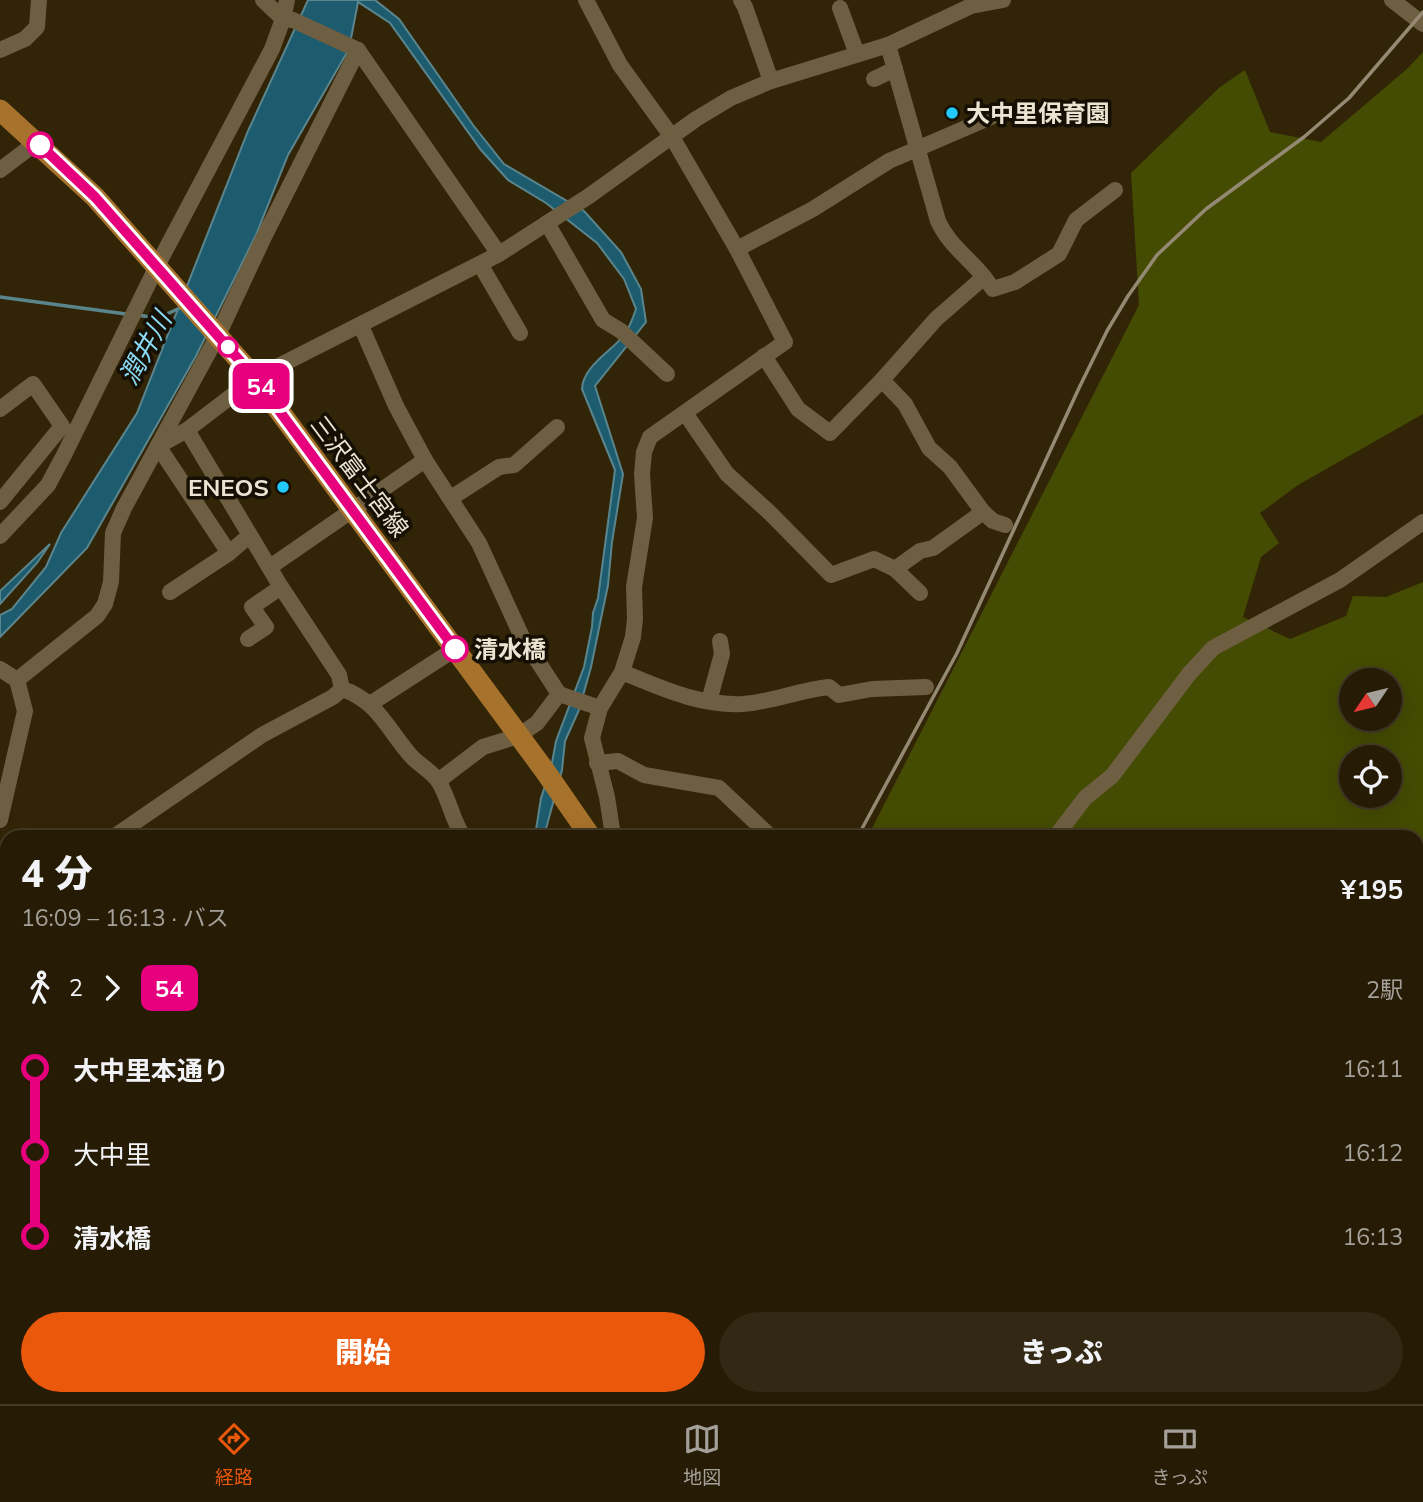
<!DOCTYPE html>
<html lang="ja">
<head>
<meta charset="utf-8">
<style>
	body { margin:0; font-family:Mulish,"Noto Sans JP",sans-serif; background:#322813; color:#f1f3f6; height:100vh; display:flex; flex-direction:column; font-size:26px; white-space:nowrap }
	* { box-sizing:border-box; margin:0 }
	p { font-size:23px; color:#a4a19a }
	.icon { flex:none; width:38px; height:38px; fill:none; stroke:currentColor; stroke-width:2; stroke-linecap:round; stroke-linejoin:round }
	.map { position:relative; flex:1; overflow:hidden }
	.details { position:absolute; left:0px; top:830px; width:1424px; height:576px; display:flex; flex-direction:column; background:#261b05; border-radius:21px 21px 0 0; box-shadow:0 7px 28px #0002,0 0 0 2px #423927 }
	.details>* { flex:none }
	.badge { padding:0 14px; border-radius:10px; font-size:24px; line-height:46px }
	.needle { width:46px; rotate:235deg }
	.buttons { position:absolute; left:1339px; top:668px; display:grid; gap:14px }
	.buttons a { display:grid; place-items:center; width:63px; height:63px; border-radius:50%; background:#261b05; box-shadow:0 7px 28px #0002,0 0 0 2px #423927; font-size:35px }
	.map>.badge { position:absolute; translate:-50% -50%; box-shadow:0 0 0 4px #fff }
	.legs { display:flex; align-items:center; gap:10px; height:77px; padding:0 21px; font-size:23px }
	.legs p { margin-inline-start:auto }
	.head { display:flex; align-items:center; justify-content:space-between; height:119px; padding:0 21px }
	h1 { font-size:38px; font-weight:800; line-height:52px }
	.cta { display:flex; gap:14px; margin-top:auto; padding:14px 21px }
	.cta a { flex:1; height:80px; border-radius:42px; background:#ea580c; color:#fff; font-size:28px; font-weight:800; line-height:80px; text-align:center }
	.cta a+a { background:#322813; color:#f1f3f6 }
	ul { padding:0 21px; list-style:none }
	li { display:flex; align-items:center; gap:24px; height:84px; font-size:26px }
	li i { display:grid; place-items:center; width:10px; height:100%; margin:0 9px; background:currentColor }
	li i::after { content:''; width:18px; height:18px; margin:-9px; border:5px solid; border-radius:50%; background:#261b05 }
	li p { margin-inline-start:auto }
	li:first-child i { background:linear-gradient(#0000 50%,currentColor 0) }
	li:last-child i { background:linear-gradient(currentColor 50%,#0000 0) }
	.tabs { display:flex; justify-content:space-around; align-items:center; height:98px; border-top:2px solid #423927; background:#261b05; font-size:19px; color:#a4a19a }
	.tabs a { display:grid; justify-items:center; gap:4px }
	.tabs .active { color:#ea580c }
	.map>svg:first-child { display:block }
	.green { fill:#444b02; fill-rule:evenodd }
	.water { fill:#1d5c6f; stroke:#5b858d; stroke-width:2 }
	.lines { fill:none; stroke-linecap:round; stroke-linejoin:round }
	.stream { stroke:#5b858d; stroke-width:3.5 }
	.minor { stroke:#6e5f42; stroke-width:16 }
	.major { stroke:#a7722b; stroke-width:21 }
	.rail { stroke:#948972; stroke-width:3.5 }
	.line-1-casing { stroke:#fff; stroke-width:16 }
	.line-1 { stroke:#e6007e; stroke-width:10 }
	.poi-dot { fill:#21c9fd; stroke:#150f04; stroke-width:2.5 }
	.stop-1-dot { fill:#fff; stroke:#e6007e; stroke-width:3.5 }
	.labels { text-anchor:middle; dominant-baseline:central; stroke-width:7; stroke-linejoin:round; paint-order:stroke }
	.poi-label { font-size:24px; font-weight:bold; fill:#ece4d3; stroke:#150f04; text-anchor:start }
	.street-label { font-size:24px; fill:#ece4d3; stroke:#150f04 }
	.stop-label { font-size:24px; font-weight:bold; fill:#ece4d3; stroke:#150f04; text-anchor:start }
	.water-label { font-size:26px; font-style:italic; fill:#8adbf6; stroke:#150f04 }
</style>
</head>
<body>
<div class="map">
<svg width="1423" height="1404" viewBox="0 0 1423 1404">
	<rect width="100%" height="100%" fill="#322407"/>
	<g class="green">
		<path d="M1423,52V414L1298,485L1260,513L1279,543L1261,557L1243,617L1290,639L1346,616L1353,596L1386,597L1423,582V1404H651L655,1398H1418V836H868L1139,305L1131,173L1220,87L1245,70L1270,132L1321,142L1408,68ZM1351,681H1390V719H1351ZM1351,758H1390V796H1351Z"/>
		<polygon points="7,1063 7,1398 31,1398 31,1404 0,1404 0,1072"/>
		<polygon points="436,1398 586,1398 600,1404 435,1404"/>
	</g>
	<g class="water">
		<path d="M308,0H375L399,19L473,125L504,164L584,211L621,252L641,289L646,322L595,386L623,474L612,542L608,585L591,667L579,710L565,741L562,770L544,836H535L541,798L551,768L556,741L584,667L592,627L593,613L598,598L615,470L582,389C583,366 611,352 624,335C629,328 633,318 636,309L624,279L597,243L546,203L508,180L481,150L390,23L358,2L349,49L288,155L256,235L196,356L87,548L0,637V615L12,609L46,567L61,533L137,413L248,131Z"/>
		<polygon points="50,544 37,563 0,604 0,591"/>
	</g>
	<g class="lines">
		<g class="stream">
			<polyline points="0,297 126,314"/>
			<polyline points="137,315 158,318 180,308"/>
		</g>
		<g class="minor">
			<polyline points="263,0 283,19 293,20 358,50 499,254"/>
			<polyline points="586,0 620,65 672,137 737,249 785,342 650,437 644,452 642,474 645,518 634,587 635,619 633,637 622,672 600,708 592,738 607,797 613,836"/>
			<polyline points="741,0 745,7 771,81"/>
			<polyline points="1392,0 1423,24"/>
			<polyline points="840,8 857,54"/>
			<polyline points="0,50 25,39 37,27 39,0"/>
			<polyline points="874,79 895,69"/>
			<polyline points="0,170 37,142"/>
			<polyline points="547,223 603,320 621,331 667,374"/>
			<polyline points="737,249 813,209 889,161 991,117"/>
			<polyline points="480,264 520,333"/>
			<polyline points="984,277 993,289 1015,282 1059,254 1076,220 1115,190"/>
			<polyline points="361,326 396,406 425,460 479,543 522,637 559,694 537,723 518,736 483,747 438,781"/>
			<path d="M764,356L798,409L830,433L882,380L936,319L984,277C967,256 949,245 938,221L888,45"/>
			<polyline points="882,380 905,404 929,448 950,467 983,512 993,521 1005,525"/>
			<polyline points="0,409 33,384 62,426 0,502"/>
			<polyline points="685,413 727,474 770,513 831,575 874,559 895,569 920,593"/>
			<polyline points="187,430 281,587 339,675 342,689"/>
			<polyline points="158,446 187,430 255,378 499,254 589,196 696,119 731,98 771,81 888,45 971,6 1003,0"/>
			<polyline points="158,446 229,553"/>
			<polyline points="451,498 499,467 514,465 557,427"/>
			<polyline points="0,536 48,485 64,455 157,266 272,49 283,19 287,0"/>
			<polyline points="270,567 425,460"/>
			<polyline points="895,569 920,551 933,548 983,512"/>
			<polyline points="170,592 229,553 249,536"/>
			<polyline points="248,639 266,627 252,607 281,587"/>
			<polyline points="0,669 17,680 25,711 0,820"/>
			<path d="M622,672C661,688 699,706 743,704C772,702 800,690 829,687L839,695L872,689L926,687"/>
			<polyline points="17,680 97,616 105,604 111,582 113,533 124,508 218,335 263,239 358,50"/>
			<polyline points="559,694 600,708"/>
			<polyline points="709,701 722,654 720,641"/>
			<polyline points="370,704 455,649"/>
			<polyline points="597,763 618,761 644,775 719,788 770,836"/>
			<path d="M115,836L262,735L333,697L342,689C377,700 388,730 411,756C419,765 433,772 439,782C449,799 452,819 463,836"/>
			<polyline points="1056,836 1085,798 1112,776 1189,674 1213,648 1340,580 1423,522"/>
			<polyline points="0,900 7,902"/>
			<polyline points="0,994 7,1028"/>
			<polyline points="41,1398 42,1404"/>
			<polyline points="130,1398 138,1404"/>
			<polyline points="302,1398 309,1404"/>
			<polyline points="576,1398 577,1404"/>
			<polyline points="323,1404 329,1398"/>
			<polyline points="632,1404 633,1398"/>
		</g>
		<g class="major">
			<polyline points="0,110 95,197 255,378 545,771 590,836"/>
			<polyline points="379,1404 382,1398"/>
		</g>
		<g class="rail">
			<polyline points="858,836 957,653 1079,388 1107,331 1128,296 1157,255 1206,209 1304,137 1349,98 1423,12"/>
			<polyline points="0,931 7,940"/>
		</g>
	</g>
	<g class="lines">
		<defs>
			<polyline id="line-1" points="40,145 95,197 255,378 455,649"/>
		</defs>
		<use href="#line-1" class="line-1-casing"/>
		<use href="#line-1" class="line-1"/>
	</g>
	<g class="poi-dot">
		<circle cx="952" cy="113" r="7"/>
		<circle cx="283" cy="487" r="7"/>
	</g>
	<g class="stop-1-dot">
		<circle cx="40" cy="145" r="12"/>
		<circle cx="228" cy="347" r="9"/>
		<circle cx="455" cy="649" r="12"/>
	</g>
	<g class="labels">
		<g class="poi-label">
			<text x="966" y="113">大中里保育園</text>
			<text x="269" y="487" text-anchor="end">ENEOS</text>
		</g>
		<g class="street-label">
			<text transform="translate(360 476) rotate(53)">三沢富士宮線</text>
		</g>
		<g class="stop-label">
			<text x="474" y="649">清水橋</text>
		</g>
		<g class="water-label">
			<text transform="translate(145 348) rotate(-61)">潤井川</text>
		</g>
	</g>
</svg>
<div class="buttons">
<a><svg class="needle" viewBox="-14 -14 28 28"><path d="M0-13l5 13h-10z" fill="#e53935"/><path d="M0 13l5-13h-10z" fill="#a4a19a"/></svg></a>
<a><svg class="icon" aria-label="locate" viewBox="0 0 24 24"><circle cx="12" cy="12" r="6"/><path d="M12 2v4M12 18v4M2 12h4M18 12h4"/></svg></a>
</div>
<b class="badge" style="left:261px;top:386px;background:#e6007e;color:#fff">54</b>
<section class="details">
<div class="head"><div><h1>4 分</h1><p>16:09 – 16:13 · バス</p></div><b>¥195</b></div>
<div class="legs"><svg class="icon" aria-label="walk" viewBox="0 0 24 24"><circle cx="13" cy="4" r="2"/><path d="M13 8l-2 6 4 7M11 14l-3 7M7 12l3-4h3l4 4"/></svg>2<svg class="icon" aria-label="forward" viewBox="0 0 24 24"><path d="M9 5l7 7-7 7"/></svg><b class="badge" style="background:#e6007e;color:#fff">54</b><p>2駅</p></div>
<ul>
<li><i style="color:#e6007e"></i><b>大中里本通り</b><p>16:11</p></li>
<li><i style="color:#e6007e"></i><span>大中里</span><p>16:12</p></li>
<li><i style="color:#e6007e"></i><b>清水橋</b><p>16:13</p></li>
</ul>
<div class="cta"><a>開始</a><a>きっぷ</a></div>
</section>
</div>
<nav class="tabs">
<a class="active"><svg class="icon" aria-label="directions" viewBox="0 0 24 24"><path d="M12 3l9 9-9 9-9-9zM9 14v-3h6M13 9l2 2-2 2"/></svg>経路</a>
<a><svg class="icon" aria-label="map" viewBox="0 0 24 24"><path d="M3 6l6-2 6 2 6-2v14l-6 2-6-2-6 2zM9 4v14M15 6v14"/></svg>地図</a>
<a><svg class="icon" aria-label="tickets" viewBox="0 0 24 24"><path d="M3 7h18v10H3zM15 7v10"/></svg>きっぷ</a>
</nav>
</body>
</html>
